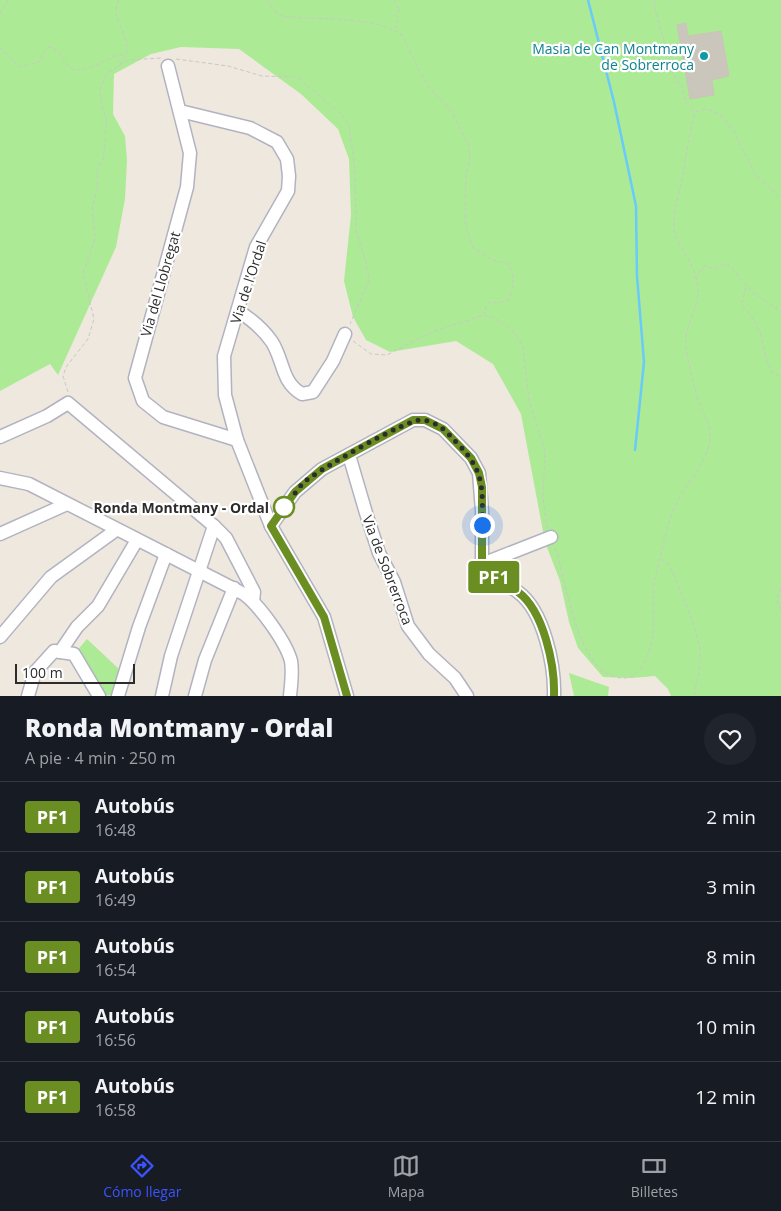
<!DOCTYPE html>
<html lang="es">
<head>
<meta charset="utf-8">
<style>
	body { margin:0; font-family:"Open Sans",sans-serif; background:#20242c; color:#f1f3f6; height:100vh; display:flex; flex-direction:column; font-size:19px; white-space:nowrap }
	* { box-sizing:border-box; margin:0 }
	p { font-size:16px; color:#9ea1a6 }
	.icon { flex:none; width:28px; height:28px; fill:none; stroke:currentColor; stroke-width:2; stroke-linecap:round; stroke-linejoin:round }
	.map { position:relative; height:696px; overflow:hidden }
	.side { display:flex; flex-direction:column; background:#171b24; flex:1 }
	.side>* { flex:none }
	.badge { padding:0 10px; border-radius:4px; font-size:18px; line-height:32px }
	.scale { position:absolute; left:15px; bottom:12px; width:120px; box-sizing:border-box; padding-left:5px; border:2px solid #2c2c2c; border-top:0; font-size:14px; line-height:18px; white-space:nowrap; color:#2c2c2c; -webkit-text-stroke:4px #fff; paint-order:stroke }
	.you { position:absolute; width:25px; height:25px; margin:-12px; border:4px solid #fff; border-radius:50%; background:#1a73e8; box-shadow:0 0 0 8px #1a73e833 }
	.map>.badge { position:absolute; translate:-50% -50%; box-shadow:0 0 0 2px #fff }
	.round { display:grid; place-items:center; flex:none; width:52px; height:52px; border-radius:26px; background:#20242c }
	.summary { display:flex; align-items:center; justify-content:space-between; height:85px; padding:0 25px }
	h1 { font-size:24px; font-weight:800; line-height:38px }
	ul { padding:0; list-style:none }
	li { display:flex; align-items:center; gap:15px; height:70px; padding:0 25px; border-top:1px solid #363941 }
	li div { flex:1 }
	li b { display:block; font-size:19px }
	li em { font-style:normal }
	li .badge { min-width:55px; font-weight:700; text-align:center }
	.tab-bar { display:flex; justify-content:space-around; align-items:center; height:70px; border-top:1px solid #363941; background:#171b24; font-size:14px; color:#9ea1a6 }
	.tab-bar a { display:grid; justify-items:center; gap:2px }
	.tab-bar .active { color:#3b54ff }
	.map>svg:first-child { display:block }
	.green { fill:#adea95 }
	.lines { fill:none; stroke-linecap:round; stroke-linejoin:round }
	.stream { stroke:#68cbfa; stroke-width:2.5 }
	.building { fill:#cac6bc; stroke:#cbc5b7 }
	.minor-casing { stroke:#b2b3c1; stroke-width:15 }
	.path { stroke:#c8c8c8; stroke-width:1; stroke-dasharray:4 2.5; stroke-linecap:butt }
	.minor { stroke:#fff; stroke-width:12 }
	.line-casing { stroke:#fff; stroke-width:11 }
	.line { stroke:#6b8e23; stroke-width:8 }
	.walk { stroke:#2c2c2c; stroke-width:5; stroke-dasharray:0 9 }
	.culture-dot { fill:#0f9aa8; stroke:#fff; stroke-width:2 }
	.stop-dot { fill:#fff; stroke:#6b8e23; stroke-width:2.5 }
	.labels { text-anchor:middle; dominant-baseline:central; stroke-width:4.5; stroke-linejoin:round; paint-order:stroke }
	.culture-label { font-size:14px; fill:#0d838f; stroke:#fff; text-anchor:end }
	.street-label { font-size:14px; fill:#2c2c2c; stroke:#fff }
	.stop-label { font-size:14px; font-weight:bold; fill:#2c2c2c; stroke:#fff; text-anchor:end }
</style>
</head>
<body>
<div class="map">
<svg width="781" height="696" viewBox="0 0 781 696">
	<rect width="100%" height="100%" fill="#efe8de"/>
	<g class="green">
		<polygon points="0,0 781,0 781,696 671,696 668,689 655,676 632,678 603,677 578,648 569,622 560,581 545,542 521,414 493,364 456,341 390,352 366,340 353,317 344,281 351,215 349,159 338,129 301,94 239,49 181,47 151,54 114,74 113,114 125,136 127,160 125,199 116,247 58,375 50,364 0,391"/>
		<polygon points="87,639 120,670 112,695 103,696 76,652"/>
		<polygon points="569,673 609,687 608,696 574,696"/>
	</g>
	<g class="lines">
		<polyline class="stream" points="588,0 614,102 636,206 637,276 644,362 635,450"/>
	</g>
	<polygon class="building" points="686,23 688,36 721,31 729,76 712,80 714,95 690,99 677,25"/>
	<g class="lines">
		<defs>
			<g id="minor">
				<polyline points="168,66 190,153 187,187 135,378 143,401 163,417 237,440"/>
				<polyline points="180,111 250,128 277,142 287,159 289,176 288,191 256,247 224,356 225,395 237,440 271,526"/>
				<path d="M238,311C251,319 263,329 272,342C284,361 281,382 302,394L313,392L333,361L345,334"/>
				<polyline points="0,437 47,416 68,403 214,526 171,656 162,696"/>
				<polyline points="349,455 366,513 379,553 394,582 408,626 429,654 455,678 467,696"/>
				<path d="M0,478L29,484L244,594C260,606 286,642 291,661C293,672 291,685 290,696"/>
				<polyline points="214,526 226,538 254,592 253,601"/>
				<polyline points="0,534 67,504"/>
				<polyline points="482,564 551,537"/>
				<polyline points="0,637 51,577 116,530"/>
				<polyline points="60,652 77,627 98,606 137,540"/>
				<polyline points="28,696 35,672 54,651 74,654 99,696"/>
				<polyline points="118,696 139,627 166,554"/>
				<polyline points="195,696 205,660 234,588"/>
				<path d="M347,696L324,617L271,526L295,492L322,469L413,420H425L443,429L471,458L479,473L482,511V564C489,578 506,583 518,592C544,611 555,666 554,696"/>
			</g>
		</defs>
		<use href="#minor" class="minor-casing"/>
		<g class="path">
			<path d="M119,0C108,18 132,36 126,54C125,58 121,61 120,65"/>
			<path d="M267,0L274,11L282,16C317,21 372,14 402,35L421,74L429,87L451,111L468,143L470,159L466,174L465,222L472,247L492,260L507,263C516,274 514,288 508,300L499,303L490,302L486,306L484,314"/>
			<polyline points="394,0 396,6 401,8 395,15 398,21 395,30"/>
			<polyline points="654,0 656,14 677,83 681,83 686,103 694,112"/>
			<polyline points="0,14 8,0"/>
			<path d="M0,47L19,67L39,62L47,48L50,47C63,50 64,66 72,69C90,74 109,54 126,54"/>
			<polyline points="176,59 228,66 262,76 297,77 338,111 349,124 355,170 356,231 366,262 369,280 350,324"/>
			<polyline points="696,278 704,266 715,269 719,265 729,265 752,292 781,311"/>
			<polyline points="746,287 742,302 743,307 751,315 760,333 768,365 773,372 781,378"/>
			<polyline points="353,341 371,354 387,355 432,332 484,315 495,318 516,334 523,347 529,400 545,452 543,499 547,528"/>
			<polyline points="68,392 63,376 66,367 88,339 94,319 83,273 95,239 92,207 97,191 97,170 103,160 105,145 106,120 100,96 101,86 107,74 128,60 161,58"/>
			<path d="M555,548C567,580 577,680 624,678C637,678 645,663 649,652C658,627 649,598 656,573C662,551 666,527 675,506C685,483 707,466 710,439C712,423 702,414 698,400C693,383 689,365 686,348C683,327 699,309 698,289C696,262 677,248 674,229C672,213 679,195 682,180C686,157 689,135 695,112C727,98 742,153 755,173C762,182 772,190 781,198"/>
			<polyline points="661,559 670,566 692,619 700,648 700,665 694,696"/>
			<polyline points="781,588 777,600 781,610"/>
		</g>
		<use href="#minor" class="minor"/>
	</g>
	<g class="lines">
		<defs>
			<path id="line" d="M347,696L324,617L271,526L295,492L322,469L413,420H425L443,429L471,458L479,473L482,487V564C489,578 506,583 518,592C544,611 555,666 554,696"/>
		</defs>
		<use href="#line" class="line-casing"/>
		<use href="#line" class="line"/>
		<path class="walk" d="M284,507C289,503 297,489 304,482C319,470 406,419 421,420C437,421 446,431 456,442C484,470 483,486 482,525"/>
	</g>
	<circle class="culture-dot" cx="704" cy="56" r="5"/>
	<circle class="stop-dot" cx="284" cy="507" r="10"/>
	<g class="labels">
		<g class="culture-label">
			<text x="694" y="48">Masia de Can Montmany<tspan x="694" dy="16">de Sobrerroca</tspan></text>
		</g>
		<g class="street-label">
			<text transform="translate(248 282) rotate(-72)">Via de l'Ordal</text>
			<text transform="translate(160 284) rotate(-74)">Via del Llobregat</text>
			<text transform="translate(388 570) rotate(69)">Via de Sobrerroca</text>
		</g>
		<g class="stop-label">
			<text x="269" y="507">Ronda Montmany - Ordal</text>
		</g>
	</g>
</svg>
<div class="scale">100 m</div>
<div class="you" style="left:482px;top:525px"></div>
<b class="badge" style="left:494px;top:577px;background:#6b8e23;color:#fff">PF1</b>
</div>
<section class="side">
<div class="summary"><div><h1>Ronda Montmany - Ordal</h1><p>A pie · 4 min · 250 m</p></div><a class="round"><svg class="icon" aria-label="heart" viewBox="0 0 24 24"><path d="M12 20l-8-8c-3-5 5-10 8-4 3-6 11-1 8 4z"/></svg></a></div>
<ul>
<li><span class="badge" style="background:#6b8e23;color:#fff">PF1</span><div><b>Autobús</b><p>16:48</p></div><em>2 min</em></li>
<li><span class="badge" style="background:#6b8e23;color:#fff">PF1</span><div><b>Autobús</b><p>16:49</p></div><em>3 min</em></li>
<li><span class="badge" style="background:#6b8e23;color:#fff">PF1</span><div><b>Autobús</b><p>16:54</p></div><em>8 min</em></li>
<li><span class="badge" style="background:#6b8e23;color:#fff">PF1</span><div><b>Autobús</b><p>16:56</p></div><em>10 min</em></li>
<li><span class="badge" style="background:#6b8e23;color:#fff">PF1</span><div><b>Autobús</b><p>16:58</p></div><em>12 min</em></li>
</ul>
</section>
<nav class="tab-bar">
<a class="active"><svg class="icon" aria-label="directions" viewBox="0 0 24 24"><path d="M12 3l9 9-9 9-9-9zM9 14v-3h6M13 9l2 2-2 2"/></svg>Cómo llegar</a>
<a><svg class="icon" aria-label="map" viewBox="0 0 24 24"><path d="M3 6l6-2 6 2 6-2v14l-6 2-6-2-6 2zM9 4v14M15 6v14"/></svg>Mapa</a>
<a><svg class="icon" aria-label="tickets" viewBox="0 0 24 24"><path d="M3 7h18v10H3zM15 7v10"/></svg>Billetes</a>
</nav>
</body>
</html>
